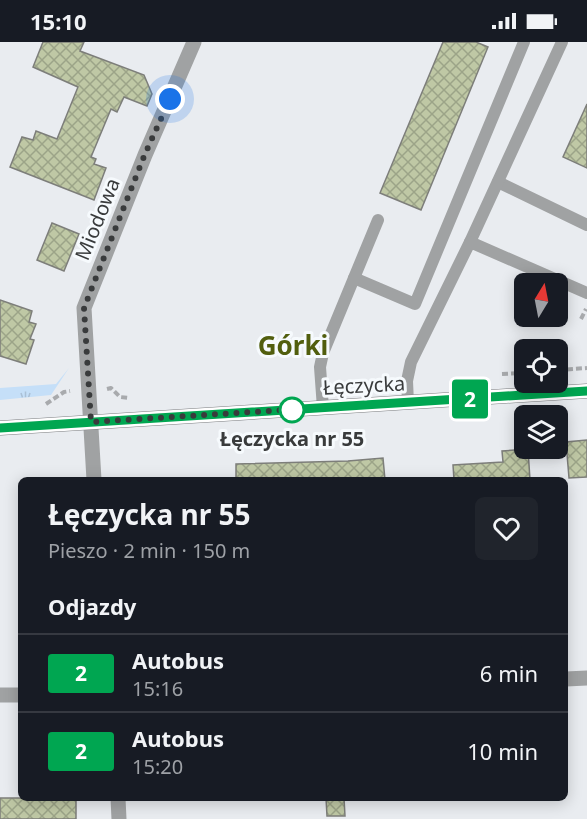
<!DOCTYPE html>
<html lang="pl">
<head>
<meta charset="utf-8">
<style>
	body { margin:0; font-family:"Noto Sans",sans-serif; background:#20242c; color:#f1f3f6; height:100vh; display:flex; flex-direction:column; font-size:22px; white-space:nowrap }
	* { box-sizing:border-box; margin:0 }
	p { font-size:20px; color:#9ea1a6 }
	.icon { flex:none; width:33px; height:33px; fill:none; stroke:currentColor; stroke-width:2; stroke-linecap:round; stroke-linejoin:round }
	.map { position:relative; flex:1; overflow:hidden }
	.details { position:absolute; left:18px; top:435px; width:550px; height:324px; display:flex; flex-direction:column; background:#171b24; border-radius:9px; box-shadow:0 3px 15px #0003 }
	.details>* { flex:none }
	.badge { padding:0 12px; border-radius:4px; font-size:21px; line-height:39px }
	.needle { width:39px; rotate:10deg }
	.tools { position:absolute; left:514px; top:231px; display:grid; gap:12px }
	.tools a { display:grid; place-items:center; width:54px; height:54px; border-radius:9px; background:#171b24; box-shadow:0 3px 15px #0003; font-size:30px }
	.you { position:absolute; width:30px; height:30px; margin:-15px; border:4px solid #fff; border-radius:50%; background:#1a73e8; box-shadow:0 0 0 9px #1a73e833 }
	.map>.badge { position:absolute; translate:-50% -50%; box-shadow:0 0 0 3px #fff }
	h2 { padding:0 30px; font-size:22px; line-height:54px }
	.round { display:grid; place-items:center; flex:none; width:63px; height:63px; border-radius:9px; background:#20242c }
	.overview { display:flex; align-items:center; justify-content:space-between; height:102px; padding:0 30px }
	h1 { font-size:28px; font-weight:700; line-height:45px }
	ul { padding:0; list-style:none }
	li { display:flex; align-items:center; gap:18px; height:78px; padding:0 30px; border-top:2px solid #363941 }
	li div { flex:1 }
	li b { display:block; font-size:22px }
	li em { font-style:normal }
	li .badge { min-width:66px; font-weight:700; text-align:center }
	.status { display:flex; justify-content:space-between; align-items:center; height:42px; padding:0 30px; background:#171b24; direction:ltr }
	.status svg { height:16px; fill:currentColor }
	.map>svg:first-child { display:block }
	.grass { fill:url(#grass-tufts) }
	.building { fill:url(#building-cross-hatch); stroke:#7d7e7a; stroke-width:1.5 }
	.lines { fill:none; stroke-linecap:round; stroke-linejoin:round }
	.path { stroke:#a8aaad; stroke-width:4; stroke-dasharray:6 3; stroke-linecap:butt }
	.service { stroke:#a0a2a3; stroke-width:12 }
	.minor { stroke:#a0a2a3; stroke-width:15 }
	.secondary { stroke:#7c7e80; stroke-width:15 }
	.line-casing { stroke:#fff; stroke-width:14 }
	.line { stroke:#00a651; stroke-width:9 }
	.walk { stroke:#393b3c; stroke-width:6; stroke-dasharray:0 10.8 }
	.stop-dot { fill:#fff; stroke:#00a651; stroke-width:3 }
	.labels { text-anchor:middle; dominant-baseline:central; stroke-width:6; stroke-linejoin:round; paint-order:stroke }
	.street-label { font-size:20px; fill:#393b3c; stroke:#f6fafd }
	.stop-label { font-size:20px; font-weight:bold; fill:#393b3c; stroke:#f6fafd }
	.district-label { font-size:26px; font-weight:bold; fill:#515e0e; stroke:#f6fafd }
</style>
</head>
<body>
<div class="status"><b>15:10</b><svg viewBox="0 0 49 12"><path d="M0 12V9h3v3zM5 12V6h3v6zM10 12V3h3v9zM15 12V0h3v12zM26 1h20v11H26zM47 4h2v5h-2z"/></svg></div>
<div class="map">
<svg width="587" height="777" viewBox="0 0 587 777">
	<defs>
		<pattern id="grass-tufts" width="24" height="20" patternUnits="userSpaceOnUse" patternTransform="scale(1.5)"><rect width="24" height="20" fill="#c5dff8"/><path d="M3 7l-1-3M5 7V3M7 7l1-3M15 17l-1-3M17 17v-4M19 17l1-3" fill="none" stroke="#aac0d6"/></pattern>
		<pattern id="building-cross-hatch" width="8" height="8" patternUnits="userSpaceOnUse" patternTransform="scale(1.5)"><rect width="8" height="8" fill="#bfc8a5"/><path d="M0 0l8 8M0 8l8-8" fill="none" stroke="#9ca488"/></pattern>
	</defs>
	<rect width="100%" height="100%" fill="#e9ecf0"/>
	<polygon class="grass" points="69,326 51,353 0,358 0,346 56,342"/>
	<g class="building">
		<polygon points="43,0 84,0 80,9 144,33 152,52 147,64 124,55 117,70 111,67 91,115 96,117 94,122 106,126 94,158 10,125 22,95 33,98 36,89 57,97 78,45 33,25"/>
		<polygon points="443,0 476,0 488,5 421,168 380,151"/>
		<polygon points="587,62 587,126 563,115"/>
		<polygon points="52,181 79,192 64,229 37,218"/>
		<polygon points="0,258 32,269 29,280 36,282 30,297 34,298 26,322 0,314"/>
		<polygon points="587,398 587,435 569,436 566,400"/>
		<polygon points="528,407 530,438 454,438 453,423 503,420 502,409"/>
		<polygon points="383,416 385,438 236,438 236,422 348,419"/>
		<rect x="0" y="756" width="76" height="21"/>
		<polygon points="326,756 344,756 345,774 327,774"/>
	</g>
	<g class="lines">
		<g class="path">
			<polyline points="581,277 586,267"/>
			<polyline points="558,328 587,326"/>
			<polyline points="502,332 525,331"/>
			<polyline points="107,347 111,346 120,355 129,356"/>
			<polyline points="46,362 64,350 70,349"/>
		</g>
		<g class="service">
			<polyline points="498,140 587,183"/>
			<polyline points="470,200 562,0"/>
			<polyline points="354,236 415,262 524,0"/>
			<polyline points="408,361 407,339 411,320 470,200 587,251"/>
			<polyline points="323,366 320,325 323,311 378,178"/>
		</g>
		<g class="minor">
			<polyline points="94,438 84,266 145,113 194,0"/>
			<polyline points="566,637 587,636"/>
			<polyline points="0,653 21,653"/>
			<polyline points="118,756 119,777"/>
		</g>
		<polyline class="secondary" points="0,386 587,349"/>
	</g>
	<g class="lines">
		<defs>
			<polyline id="line" points="0,386 587,349"/>
		</defs>
		<use href="#line" class="line-casing"/>
		<use href="#line" class="line"/>
		<polyline class="walk" points="170,57 145,112 84,266 91,380 301,367 292,368"/>
	</g>
	<circle class="stop-dot" cx="292" cy="368" r="12"/>
	<g class="labels">
		<g class="street-label">
			<text transform="translate(97 177) rotate(-68)">Miodowa</text>
			<text transform="translate(364 343) rotate(-3)">Łęczycka</text>
		</g>
		<g class="stop-label">
			<text x="292" y="396">Łęczycka nr 55</text>
		</g>
		<g class="district-label">
			<text x="293" y="303">Górki</text>
		</g>
	</g>
</svg>
<div class="tools">
<a><svg class="needle" viewBox="-14 -14 28 28"><path d="M0-13l5 13h-10z" fill="#e53935"/><path d="M0 13l5-13h-10z" fill="#9ea1a6"/></svg></a>
<a><svg class="icon" aria-label="locate" viewBox="0 0 24 24"><circle cx="12" cy="12" r="6"/><path d="M12 2v4M12 18v4M2 12h4M18 12h4"/></svg></a>
<a><svg class="icon" aria-label="layers" viewBox="0 0 24 24"><path d="M12 4l9 5-9 5-9-5zM3 14l9 5 9-5"/></svg></a>
</div>
<div class="you" style="left:170px;top:57px"></div>
<b class="badge" style="left:470px;top:357px;background:#00a651;color:#fff">2</b>
<section class="details">
<div class="overview"><div><h1>Łęczycka nr 55</h1><p>Pieszo · 2 min · 150 m</p></div><a class="round"><svg class="icon" aria-label="heart" viewBox="0 0 24 24"><path d="M12 20l-8-8c-3-5 5-10 8-4 3-6 11-1 8 4z"/></svg></a></div>
<h2>Odjazdy</h2>
<ul>
<li><span class="badge" style="background:#00a651;color:#fff">2</span><div><b>Autobus</b><p>15:16</p></div><em>6 min</em></li>
<li><span class="badge" style="background:#00a651;color:#fff">2</span><div><b>Autobus</b><p>15:20</p></div><em>10 min</em></li>
</ul>
</section>
</div>
</body>
</html>
